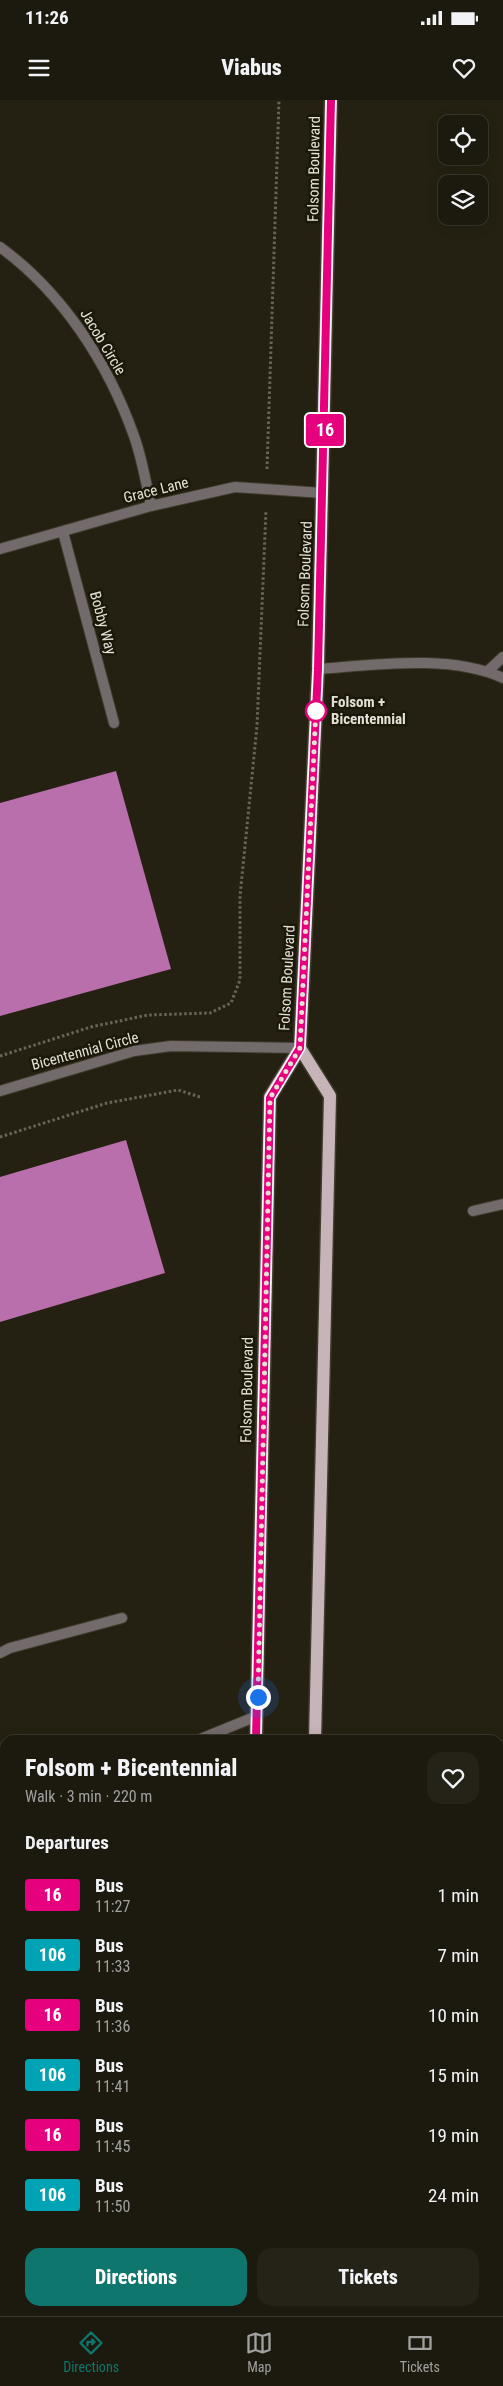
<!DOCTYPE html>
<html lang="en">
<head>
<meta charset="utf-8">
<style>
	body { margin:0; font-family:"Roboto Condensed",sans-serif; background:#252217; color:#f1f3f6; height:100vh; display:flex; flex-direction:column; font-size:19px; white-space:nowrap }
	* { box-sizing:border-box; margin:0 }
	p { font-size:16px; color:#a0a09e }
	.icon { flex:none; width:28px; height:28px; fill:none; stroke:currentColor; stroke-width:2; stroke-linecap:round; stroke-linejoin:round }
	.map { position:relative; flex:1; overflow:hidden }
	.drawer { position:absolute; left:0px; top:1635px; width:504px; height:581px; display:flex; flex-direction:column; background:#1c190e; border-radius:15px 15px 0 0; box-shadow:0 2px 12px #0003,0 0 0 1px #3a382e }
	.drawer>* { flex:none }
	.badge { padding:0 10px; border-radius:4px; font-size:18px; line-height:32px }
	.buttons { position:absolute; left:438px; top:15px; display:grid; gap:10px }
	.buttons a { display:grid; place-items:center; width:50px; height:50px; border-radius:10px; background:#1c190e; box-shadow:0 2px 12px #0003,0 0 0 1px #3a382e; font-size:25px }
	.you { position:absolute; width:25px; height:25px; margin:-12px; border:4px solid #fff; border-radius:50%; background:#1a73e8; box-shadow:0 0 0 8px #1a73e833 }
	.map>.badge { position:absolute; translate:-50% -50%; box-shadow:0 0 0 2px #fff }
	h2 { padding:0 25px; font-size:19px; line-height:45px }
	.round { display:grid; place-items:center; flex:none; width:52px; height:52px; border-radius:15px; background:#252217 }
	.overview { display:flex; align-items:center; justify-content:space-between; height:85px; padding:0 25px }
	h1 { font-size:24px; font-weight:800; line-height:38px }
	.button { display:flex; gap:10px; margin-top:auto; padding:10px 25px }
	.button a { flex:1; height:58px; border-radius:15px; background:#0f766e; color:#fff; font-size:20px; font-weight:800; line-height:58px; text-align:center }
	.button a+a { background:#252217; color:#f1f3f6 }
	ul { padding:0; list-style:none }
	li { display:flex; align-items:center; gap:15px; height:60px; padding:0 25px }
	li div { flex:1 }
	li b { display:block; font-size:19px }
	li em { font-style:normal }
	li .badge { min-width:55px; font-weight:700; text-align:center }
	.status { display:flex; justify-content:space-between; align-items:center; height:35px; padding:0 25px; background:#1c190e; direction:ltr }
	.status svg { height:14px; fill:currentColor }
	header { display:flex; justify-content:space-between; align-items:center; height:65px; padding:0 25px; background:#1c190e; font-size:22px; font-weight:800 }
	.tabs { display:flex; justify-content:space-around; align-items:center; height:70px; border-top:1px solid #3a382e; background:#1c190e; font-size:14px; color:#a0a09e }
	.tabs a { display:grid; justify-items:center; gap:2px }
	.tabs .selected { color:#0f766e }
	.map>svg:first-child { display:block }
	.building { fill:#b86fac }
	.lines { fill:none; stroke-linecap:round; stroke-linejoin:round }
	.service-casing { stroke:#403c2d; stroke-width:12 }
	.minor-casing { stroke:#403c2d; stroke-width:12 }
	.secondary-casing { stroke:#403c2d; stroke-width:12 }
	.primary-casing { stroke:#403c2d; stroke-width:15 }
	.path { stroke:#686557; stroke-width:3; stroke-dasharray:2.5 2.5; stroke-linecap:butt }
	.service { stroke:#736a6c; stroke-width:10 }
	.minor { stroke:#736a6c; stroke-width:10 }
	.secondary { stroke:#a39497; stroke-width:10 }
	.primary { stroke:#c7b4b9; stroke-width:12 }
	.line-casing { stroke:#fff; stroke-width:11 }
	.line { stroke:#e6007e; stroke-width:8 }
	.walk { stroke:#e3e1d6; stroke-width:5; stroke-dasharray:0 9 }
	.stop-dot { fill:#fff; stroke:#e6007e; stroke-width:2.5 }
	.labels { text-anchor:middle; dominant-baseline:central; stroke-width:5; stroke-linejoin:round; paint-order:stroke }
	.street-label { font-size:15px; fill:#e3e1d6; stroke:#1b1809 }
	.stop-label { font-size:15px; font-weight:bold; fill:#e3e1d6; stroke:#1b1809; text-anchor:start }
</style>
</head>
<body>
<div class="status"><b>11:26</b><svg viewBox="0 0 49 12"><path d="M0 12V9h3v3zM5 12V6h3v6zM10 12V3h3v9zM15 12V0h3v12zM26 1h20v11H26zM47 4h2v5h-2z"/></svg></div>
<header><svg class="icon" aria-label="menu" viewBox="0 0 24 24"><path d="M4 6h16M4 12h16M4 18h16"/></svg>Viabus<svg class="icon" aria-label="heart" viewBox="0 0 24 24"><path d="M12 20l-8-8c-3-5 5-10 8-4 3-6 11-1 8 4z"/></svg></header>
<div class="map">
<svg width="503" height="2216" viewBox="0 0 503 2216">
	<rect width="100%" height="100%" fill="#252112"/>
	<g class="building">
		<polygon points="116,671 171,869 0,916 0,703"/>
		<polygon points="126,1040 165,1173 0,1222 0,1077"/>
		<polygon points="5,1824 5,1956 0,1953 0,1831"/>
	</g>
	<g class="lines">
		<defs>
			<g id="service">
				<path d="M0,147C63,193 108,263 134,336C142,358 146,383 151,406"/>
				<path d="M318,569C375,565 450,554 503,578"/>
				<polyline points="488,571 503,557"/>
				<polyline points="473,1111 503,1104"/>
				<polyline points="0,1553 10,1548 122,1518"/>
			</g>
			<g id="minor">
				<polyline points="63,432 114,623"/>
				<polyline points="0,449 151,406 235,387 323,393"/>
				<polyline points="0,991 134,951 171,946 300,948"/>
				<polyline points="198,1640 257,1616"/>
				<polyline points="0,1718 5,1715"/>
			</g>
			<g id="secondary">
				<polyline points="499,2169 503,2168"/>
				<polyline points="387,2216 398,2211"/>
			</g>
			<g id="primary">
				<polyline points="300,948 330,996 315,1640"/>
				<polyline points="256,1640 270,997 300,948 318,569 331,0"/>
				<polyline points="499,2140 503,2138"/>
				<polyline points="238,2216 238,2211"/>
				<polyline points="306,2216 307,2211"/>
			</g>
		</defs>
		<use href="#service" class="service-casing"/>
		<use href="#minor" class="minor-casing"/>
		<use href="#secondary" class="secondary-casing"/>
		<use href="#primary" class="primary-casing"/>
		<g class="path">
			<polyline points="267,369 279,0"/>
			<polyline points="0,956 91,927 148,915 210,913 231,903 240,880 240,796 257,626 266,410"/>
			<polyline points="0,1037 107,1003 178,990 200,997"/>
			<polyline points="0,1685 5,1683"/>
			<polyline points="0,1758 5,1755"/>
			<polyline points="0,2040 5,2045"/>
			<polyline points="159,2216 159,2211"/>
		</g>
		<use href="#service" class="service"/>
		<use href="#minor" class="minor"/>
		<use href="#secondary" class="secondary"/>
		<use href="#primary" class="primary"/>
	</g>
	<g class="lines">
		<defs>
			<polyline id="line" points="256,1640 270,998 300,948 318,569 331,0"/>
		</defs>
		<use href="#line" class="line-casing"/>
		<use href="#line" class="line"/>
		<polyline class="walk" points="258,1597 270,998 300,948 316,608 316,611"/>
	</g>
	<circle class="stop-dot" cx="316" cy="611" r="10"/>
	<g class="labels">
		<g class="street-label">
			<text transform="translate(314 69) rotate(-89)">Folsom Boulevard</text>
			<text transform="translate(103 242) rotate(59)">Jacob Circle</text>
			<text transform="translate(156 390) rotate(-14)">Grace Lane</text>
			<text transform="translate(305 474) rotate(-88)">Folsom Boulevard</text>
			<text transform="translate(103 523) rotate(75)">Bobby Way</text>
			<text transform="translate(287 878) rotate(-87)">Folsom Boulevard</text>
			<text transform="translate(85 951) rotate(-15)">Bicentennial Circle</text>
			<text transform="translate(247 1290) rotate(-89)">Folsom Boulevard</text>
		</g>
		<g class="stop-label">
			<text x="331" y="602">Folsom +<tspan x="331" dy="17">Bicentennial</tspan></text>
		</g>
	</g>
</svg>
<div class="buttons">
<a><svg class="icon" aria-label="locate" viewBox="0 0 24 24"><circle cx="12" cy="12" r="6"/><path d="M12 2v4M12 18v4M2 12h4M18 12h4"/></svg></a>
<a><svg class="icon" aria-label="layers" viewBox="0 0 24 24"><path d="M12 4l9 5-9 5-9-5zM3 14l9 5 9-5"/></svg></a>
</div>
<div class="you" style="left:258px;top:1597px"></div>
<b class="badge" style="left:325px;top:330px;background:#e6007e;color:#fff">16</b>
<section class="drawer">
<div class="overview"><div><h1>Folsom + Bicentennial</h1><p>Walk · 3 min · 220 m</p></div><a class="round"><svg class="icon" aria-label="heart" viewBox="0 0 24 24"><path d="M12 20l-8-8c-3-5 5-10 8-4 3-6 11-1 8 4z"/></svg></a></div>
<h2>Departures</h2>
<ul>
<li><span class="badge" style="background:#e6007e;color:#fff">16</span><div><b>Bus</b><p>11:27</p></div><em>1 min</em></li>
<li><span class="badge" style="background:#00a3b4;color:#fff">106</span><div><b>Bus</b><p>11:33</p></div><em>7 min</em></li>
<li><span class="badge" style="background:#e6007e;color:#fff">16</span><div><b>Bus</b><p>11:36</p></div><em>10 min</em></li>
<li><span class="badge" style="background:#00a3b4;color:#fff">106</span><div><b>Bus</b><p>11:41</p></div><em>15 min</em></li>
<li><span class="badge" style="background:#e6007e;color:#fff">16</span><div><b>Bus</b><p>11:45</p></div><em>19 min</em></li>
<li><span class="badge" style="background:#00a3b4;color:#fff">106</span><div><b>Bus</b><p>11:50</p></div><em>24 min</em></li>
</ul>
<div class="button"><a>Directions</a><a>Tickets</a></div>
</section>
</div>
<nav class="tabs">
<a class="selected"><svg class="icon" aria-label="directions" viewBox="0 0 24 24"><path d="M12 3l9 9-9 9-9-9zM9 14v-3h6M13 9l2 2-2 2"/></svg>Directions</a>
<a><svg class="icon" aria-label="map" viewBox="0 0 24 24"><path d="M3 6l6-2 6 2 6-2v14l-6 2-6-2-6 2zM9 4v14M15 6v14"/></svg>Map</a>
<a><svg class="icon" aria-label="tickets" viewBox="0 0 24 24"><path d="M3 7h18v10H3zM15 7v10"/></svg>Tickets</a>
</nav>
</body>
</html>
